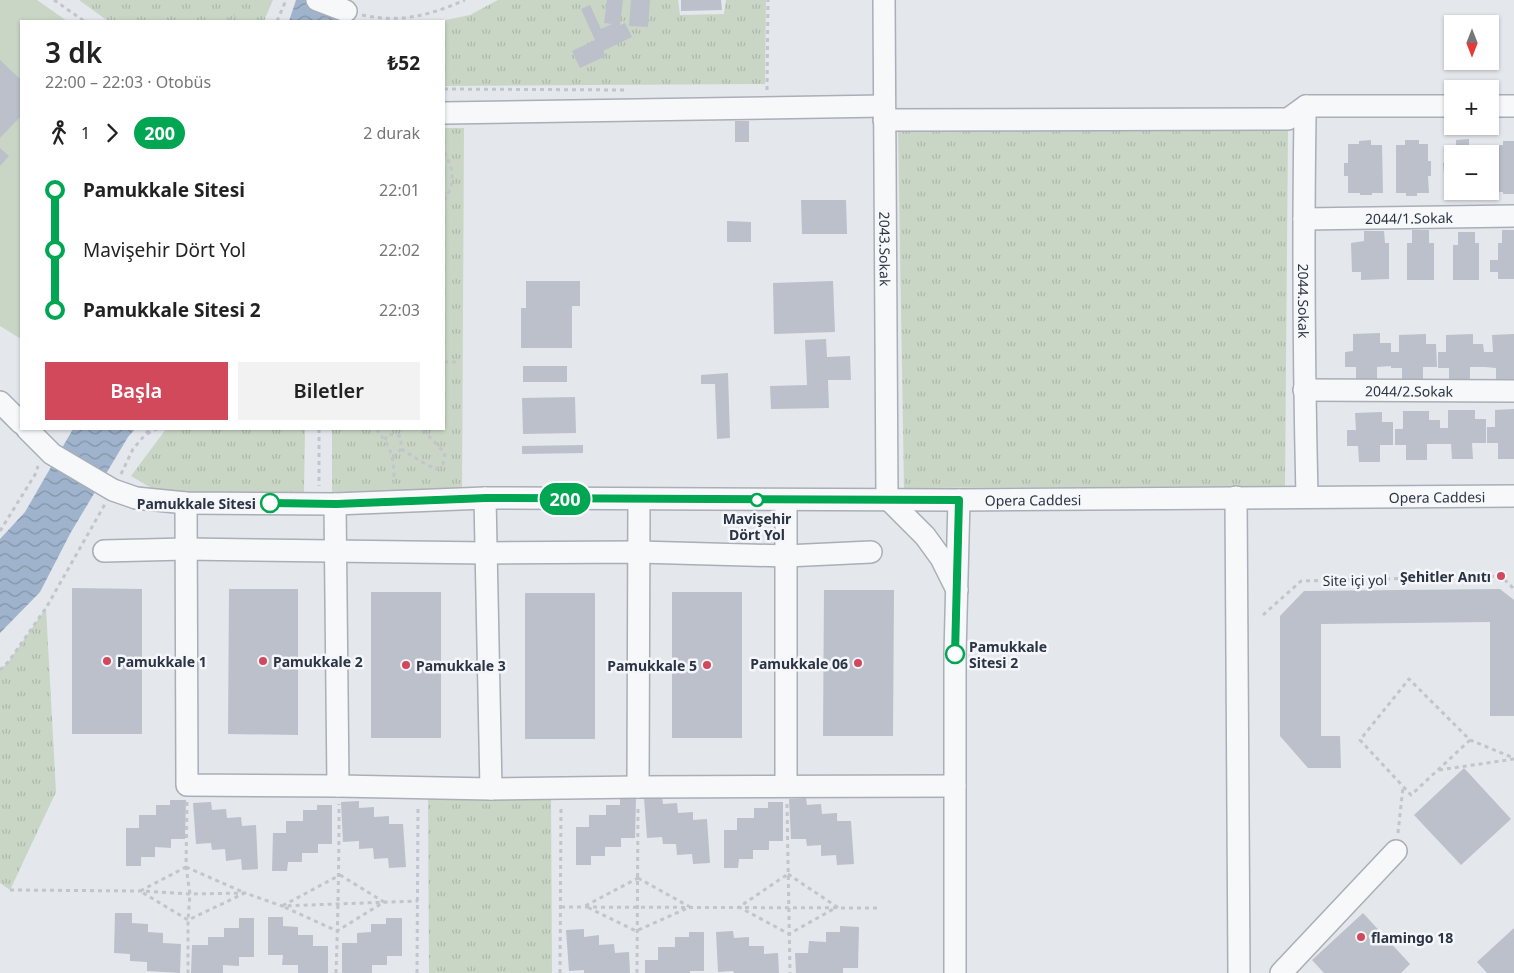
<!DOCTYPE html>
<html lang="tr">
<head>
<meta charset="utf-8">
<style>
	body { margin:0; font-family:"Noto Sans",sans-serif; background:#f2f2f2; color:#222; height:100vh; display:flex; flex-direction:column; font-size:19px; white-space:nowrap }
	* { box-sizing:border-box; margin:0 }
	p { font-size:16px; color:#767676 }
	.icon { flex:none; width:28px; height:28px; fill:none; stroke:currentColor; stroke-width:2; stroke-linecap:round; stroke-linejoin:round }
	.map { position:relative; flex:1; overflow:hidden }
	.drawer { position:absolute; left:20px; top:20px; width:425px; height:410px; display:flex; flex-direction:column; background:#fff; border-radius:0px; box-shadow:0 1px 4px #0004 }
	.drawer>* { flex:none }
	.badge { padding:0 10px; border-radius:16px; font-size:18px; line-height:32px }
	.needle { width:32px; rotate:180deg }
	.buttons { position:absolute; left:1444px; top:15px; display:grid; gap:10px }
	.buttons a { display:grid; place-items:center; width:55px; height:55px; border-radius:0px; background:#fff; box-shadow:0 1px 4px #0004; font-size:25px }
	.map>.badge { position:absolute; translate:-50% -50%; box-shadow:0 0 0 2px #fff }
	.legs { display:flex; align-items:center; gap:8px; height:55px; padding:0 25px; font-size:16px }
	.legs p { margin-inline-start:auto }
	.overview { display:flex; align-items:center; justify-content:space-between; height:85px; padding:0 25px }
	h1 { font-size:28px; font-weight:600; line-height:38px }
	.cta { display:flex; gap:10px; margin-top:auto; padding:10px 25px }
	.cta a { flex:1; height:58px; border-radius:0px; background:#d1495b; color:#fff; font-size:20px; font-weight:600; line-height:58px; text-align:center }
	.cta a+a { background:#f2f2f2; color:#222 }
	ul { padding:0 25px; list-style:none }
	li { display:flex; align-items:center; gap:18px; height:60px; font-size:19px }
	li i { display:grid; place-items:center; width:8px; height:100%; margin:0 6px; background:currentColor }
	li i::after { content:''; width:12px; height:12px; margin:-6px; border:4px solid; border-radius:50%; background:#fff }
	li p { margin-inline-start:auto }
	li:first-child i { background:linear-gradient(#0000 50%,currentColor 0) }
	li:last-child i { background:linear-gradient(currentColor 50%,#0000 0) }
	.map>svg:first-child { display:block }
	.grass { fill:url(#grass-tufts) }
	.pitch { fill:#c9d6c5 }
	.water { fill:url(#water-waves) }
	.building { fill:#bbc0ca }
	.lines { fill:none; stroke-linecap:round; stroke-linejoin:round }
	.minor-casing { stroke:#a9aeb7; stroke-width:24 }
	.path { stroke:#c2c5cb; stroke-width:3; stroke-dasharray:4 4; stroke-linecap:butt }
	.minor { stroke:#f7f8fa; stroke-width:21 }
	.line-1-casing { stroke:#fff; stroke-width:11 }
	.line-1 { stroke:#00a651; stroke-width:8 }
	.stop-1-dot { fill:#fff; stroke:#00a651; stroke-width:2.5 }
	.poi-dot { fill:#d1495b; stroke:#f4f6f9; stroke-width:2 }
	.labels { text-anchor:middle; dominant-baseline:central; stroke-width:5; stroke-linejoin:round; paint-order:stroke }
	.street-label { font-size:14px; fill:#2b3445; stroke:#f4f6f9 }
	.stop-label { font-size:14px; font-weight:bold; fill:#2b3445; stroke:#f4f6f9; text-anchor:end }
	.poi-label { font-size:14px; font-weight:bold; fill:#2b3445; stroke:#f4f6f9; text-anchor:start }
</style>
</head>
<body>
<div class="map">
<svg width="1514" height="973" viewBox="0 0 1514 973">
	<defs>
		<pattern id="grass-tufts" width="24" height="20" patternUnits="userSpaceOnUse" patternTransform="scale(1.25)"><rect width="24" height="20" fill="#c9d6c5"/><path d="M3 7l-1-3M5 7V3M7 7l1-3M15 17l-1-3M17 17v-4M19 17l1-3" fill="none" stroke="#adb8ab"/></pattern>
		<pattern id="water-waves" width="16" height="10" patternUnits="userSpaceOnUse" patternTransform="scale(1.25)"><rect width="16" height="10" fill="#9fb4cc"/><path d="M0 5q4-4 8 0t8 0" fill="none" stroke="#8293a7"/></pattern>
	</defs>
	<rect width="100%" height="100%" fill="#e4e7ec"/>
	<g class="grass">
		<polygon points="79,0 273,0 264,21 108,21"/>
		<polygon points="498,0 678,0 680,15 724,14 726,0 766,0 765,84 444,86 444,21 441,21 470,15"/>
		<polygon points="444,128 464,128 462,493 332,495 332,429 444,429"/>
		<polygon points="1288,128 1285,486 904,488 898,130"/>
		<polygon points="166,429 305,429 304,492 168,498 131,476"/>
		<polygon points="46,608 56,792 10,890 0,883 0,670 9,661"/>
		<polygon points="551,793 552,973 429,973 428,794"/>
	</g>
	<polygon class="pitch" points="0,0 37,0 67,21 21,21 21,339 0,326"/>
	<g class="water">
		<polygon points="296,0 350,0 341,21 289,21"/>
		<polygon points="73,429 135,429 128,437 71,532 40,592 0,633 0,539 25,512"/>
	</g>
	<g class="building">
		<polygon points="607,0 623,0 620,25 614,28 625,23 632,37 603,51 606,56 580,68 572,51 595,40 581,9 590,5 601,29 612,24 604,23"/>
		<polygon points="631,0 650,0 648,27 629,26"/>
		<polygon points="681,0 721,0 722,10 681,11"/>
		<polygon points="0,60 21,80 21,116 0,138"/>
		<rect x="735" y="121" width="14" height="21"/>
		<polygon points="1469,139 1469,145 1479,145 1479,154 1452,154 1452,192 1447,192 1447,174 1444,174 1443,163 1447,163 1447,145 1456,145 1456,140"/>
		<polygon points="1371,140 1371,145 1382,145 1383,193 1372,193 1372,195 1360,195 1360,193 1348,193 1348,176 1344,176 1344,163 1348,163 1348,144 1359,144 1359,141"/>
		<polygon points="1405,140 1419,140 1419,144 1428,144 1428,161 1431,161 1431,176 1428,176 1429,193 1417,193 1417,196 1406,196 1406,193 1396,193 1396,145 1405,145"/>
		<polygon points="1503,141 1514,141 1514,194 1503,194 1503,192 1493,192 1494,145 1503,145"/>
		<polygon points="0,148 9,156 0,166"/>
		<rect x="1459" y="191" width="10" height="5"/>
		<polygon points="801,200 846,200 847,234 802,234"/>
		<polygon points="727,221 751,222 751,242 727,242"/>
		<polygon points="1412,230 1429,230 1429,243 1434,243 1434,280 1407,280 1407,243 1412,243"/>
		<polygon points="1502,230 1514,230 1514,279 1498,279 1498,272 1490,272 1490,260 1498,260 1498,243 1502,243"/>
		<polygon points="1364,231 1384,231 1385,243 1389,243 1389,279 1361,280 1361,272 1352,272 1351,243 1364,241"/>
		<polygon points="1458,232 1475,232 1475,243 1479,243 1479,280 1453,280 1453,245 1458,245"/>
		<polygon points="526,281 580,281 580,306 572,306 572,348 521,348 521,308 526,308"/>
		<polygon points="833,281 835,332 774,334 773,283"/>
		<polygon points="1380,333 1380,343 1391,343 1391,352 1399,352 1399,335 1426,334 1426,344 1436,344 1437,367 1423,367 1423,383 1402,384 1402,368 1391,368 1391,366 1377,367 1377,382 1356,383 1356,367 1345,367 1345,352 1353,351 1353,334"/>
		<polygon points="1473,334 1473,344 1483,344 1484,352 1493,352 1492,335 1514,334 1514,383 1496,384 1496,368 1485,367 1470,367 1470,383 1449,384 1449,368 1438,368 1438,352 1446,352 1446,335"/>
		<polygon points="826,339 827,357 850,356 851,380 828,380 829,408 771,409 770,386 807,385 805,340"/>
		<rect x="523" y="366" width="44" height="16"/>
		<polygon points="728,373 730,438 717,439 715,384 701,384 701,375"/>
		<polygon points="575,397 576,433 523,434 522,398"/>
		<polygon points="1514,409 1514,459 1498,459 1498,443 1487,443 1487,427 1495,427 1495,410"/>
		<polygon points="1448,410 1475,410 1475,419 1486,419 1486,443 1472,443 1473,459 1452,459 1451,444 1427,444 1427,460 1406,460 1406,445 1395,445 1395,429 1403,429 1403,411 1429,411 1429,420 1440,420 1440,428 1448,428"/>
		<polygon points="1382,412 1382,422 1393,422 1393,445 1380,445 1380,462 1359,462 1358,446 1347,446 1347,430 1356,430 1355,413"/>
		<polygon points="583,445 583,453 522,454 522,446"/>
		<polygon points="72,588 142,589 142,734 72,734"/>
		<polygon points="229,589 298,589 298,735 228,734"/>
		<polygon points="1500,589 1514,600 1514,716 1490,716 1490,622 1321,624 1321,736 1340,736 1341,768 1308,768 1280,736 1280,616 1304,591"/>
		<polygon points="824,590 894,590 893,736 823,736"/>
		<rect x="371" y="592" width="70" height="146"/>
		<rect x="672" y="592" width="70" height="146"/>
		<rect x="525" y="593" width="70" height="146"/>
		<polygon points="1464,768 1511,819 1461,865 1414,815"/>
		<polygon points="662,796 663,804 677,803 678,813 693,812 693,820 707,819 710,863 693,864 692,854 677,855 676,844 663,844 662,837 647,838 644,798"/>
		<polygon points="806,798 807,805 821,804 822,814 837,813 837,821 851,821 854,864 837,865 836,855 821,856 821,845 807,846 806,839 791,839 789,799"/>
		<polygon points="620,799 636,799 635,838 621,838 621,847 605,847 605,856 591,856 591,865 576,865 576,827 589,827 589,815 606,815 606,805 620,805"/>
		<polygon points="170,800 186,800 185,839 171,839 171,848 155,847 155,857 141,857 141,866 126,866 126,828 139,828 139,815 156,815 156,805 170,805"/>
		<polygon points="359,801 359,808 374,807 374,817 389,816 389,824 403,824 406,867 389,868 388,858 374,859 373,848 359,849 359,841 343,842 341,802"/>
		<polygon points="211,802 212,810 226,809 227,818 241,817 242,826 256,825 258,869 242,870 241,859 226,861 225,849 212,850 211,843 196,844 193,803"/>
		<polygon points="768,802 783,802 783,841 769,841 769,850 753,850 753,859 739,859 738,868 724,868 724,830 737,830 737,818 754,818 754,808 768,808"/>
		<polygon points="317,805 332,805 332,844 318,844 318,853 302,853 302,862 288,862 287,871 272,871 273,833 286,833 286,821 303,821 303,810 317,810"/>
		<polygon points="115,913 132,913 132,923 148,924 148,932 163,933 163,943 181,944 180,973 147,971 147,962 130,961 130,954 114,953"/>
		<polygon points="1363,913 1410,964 1401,973 1324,973 1312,960"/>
		<polygon points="268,917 283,917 283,926 298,927 298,935 313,935 313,946 328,946 328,973 298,973 298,965 282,965 283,955 268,955"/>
		<polygon points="239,918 254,918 254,957 239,957 239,966 223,965 223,973 191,973 192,945 208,945 208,937 224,937 224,928 239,928"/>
		<polygon points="386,918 402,918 402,956 387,956 387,965 372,965 372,973 342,973 342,943 357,943 357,933 371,932 371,924 386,924"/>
		<polygon points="840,926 859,927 858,968 843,968 843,973 796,973 795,953 808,953 809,941 826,942 826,932 840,932"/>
		<polygon points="1514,928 1514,973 1487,973 1477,962"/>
		<polygon points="584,929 584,937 599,935 599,945 614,944 615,953 629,952 630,973 584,973 584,970 569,971 566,930"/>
		<polygon points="733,931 734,938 749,937 749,946 764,946 764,954 778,953 779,973 734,973 733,971 718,972 716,932"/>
		<polygon points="689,932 704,932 704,971 690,971 690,973 645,973 645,960 658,960 658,947 675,947 675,937 689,937"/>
	</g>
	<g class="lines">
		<defs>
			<g id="minor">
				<polyline points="317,0 346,11"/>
				<path id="s1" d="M884,0L887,498L925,536L941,558L957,590"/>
				<path id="s2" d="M1306,106L1305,117C1303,244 1304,370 1307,497"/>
				<polyline points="1490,106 1514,106"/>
				<polyline points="444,113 884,106"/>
				<polyline points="884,120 1288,119 1306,106 1452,106"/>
				<path id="s3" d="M1304,219L1514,216"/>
				<path id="s4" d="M1304,390L1514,391"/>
				<polyline points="0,402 21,423"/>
				<path id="s5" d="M27,429L52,454L113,490L136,498L186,503L335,504L485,498L959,500L1514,496"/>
				<polyline points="1236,497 1239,973"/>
				<polyline points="485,498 491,789"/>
				<polyline points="786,500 786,786"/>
				<polyline points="186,503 187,785 338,786 491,789 638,787 955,786"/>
				<polyline points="335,504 338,786"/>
				<polyline points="104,551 185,549 486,553 639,552 786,556 871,552"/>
				<polyline points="638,787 639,500"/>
				<polyline points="955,973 955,654 959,500"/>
				<polyline points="1281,973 1396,851"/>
			</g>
		</defs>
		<use href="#minor" class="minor-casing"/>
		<g class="path">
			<polyline points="54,0 84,21"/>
			<path d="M362,15C401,23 428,16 465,0"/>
			<polyline points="228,21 235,15"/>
			<polyline points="277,21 286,0"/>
			<polyline points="444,89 625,90"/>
			<polyline points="767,90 768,0"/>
			<path d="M444,152C454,169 456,184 444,200"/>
			<polyline points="444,362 460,362"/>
			<polyline points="319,429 319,486"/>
			<path d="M377,429C379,435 383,437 386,442C394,456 394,468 394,483"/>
			<polyline points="147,434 157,429"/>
			<polyline points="385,440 388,434 396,435 401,437 401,449 393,457"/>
			<polyline points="401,449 427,465 436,469 443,464 445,453 422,429"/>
			<polyline points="121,474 133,449 150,429"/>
			<polyline points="0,531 36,473 38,466"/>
			<polyline points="1263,615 1301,581 1501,576 1514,589"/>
			<polyline points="0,670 9,661 46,608 105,504"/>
			<polyline points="1470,740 1411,795 1360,740 1409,679 1470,740 1514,758"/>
			<polyline points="1439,770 1514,759"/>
			<polyline points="187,802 186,867 190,894 188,920 188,973"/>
			<polyline points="787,804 790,973"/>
			<polyline points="1398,833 1403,787"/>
			<polygon points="186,867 245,893 188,920 140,891"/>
			<polygon points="788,874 837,907 789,934 739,907"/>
			<polygon points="340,875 384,902 337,931 282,906"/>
			<polygon points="638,878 690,907 636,931 585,906"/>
			<polyline points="10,890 140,891 190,894 245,893 282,906 418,901"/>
			<polyline points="561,907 877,908"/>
			<path d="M336,973C338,917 339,860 339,804"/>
			<polyline points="417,973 418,806"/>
			<polyline points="560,973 561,806"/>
			<polyline points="637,973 638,805"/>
		</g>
		<use href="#minor" class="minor"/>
	</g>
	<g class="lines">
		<defs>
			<polyline id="line-1" points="270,503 336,504 486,498 959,500 955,654"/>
		</defs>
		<use href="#line-1" class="line-1-casing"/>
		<use href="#line-1" class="line-1"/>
	</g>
	<g class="stop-1-dot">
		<circle cx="757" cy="500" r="6"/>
		<circle cx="270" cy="503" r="9"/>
		<circle cx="955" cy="654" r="9"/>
	</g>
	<g class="poi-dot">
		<circle cx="1501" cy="576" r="5"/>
		<circle cx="107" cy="661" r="5"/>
		<circle cx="263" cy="661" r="5"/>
		<circle cx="858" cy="663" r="5"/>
		<circle cx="406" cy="665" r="5"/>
		<circle cx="707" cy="665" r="5"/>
		<circle cx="1361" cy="937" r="5"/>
	</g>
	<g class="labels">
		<g class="street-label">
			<text stroke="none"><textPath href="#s3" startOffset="105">2044/1.Sokak</textPath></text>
			<text stroke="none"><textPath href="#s1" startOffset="249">2043.Sokak</textPath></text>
			<text stroke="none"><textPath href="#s2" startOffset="195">2044.Sokak</textPath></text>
			<text stroke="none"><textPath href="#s4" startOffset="105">2044/2.Sokak</textPath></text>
			<text stroke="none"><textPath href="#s5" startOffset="1432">Opera Caddesi</textPath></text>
			<text stroke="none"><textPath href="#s5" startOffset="1028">Opera Caddesi</textPath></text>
			<text transform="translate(1355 580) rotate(-1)">Site içi yol</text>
		</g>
		<g class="stop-label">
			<text x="256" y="503">Pamukkale Sitesi</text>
			<text x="757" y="518" text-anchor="middle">Mavişehir<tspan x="757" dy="16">Dört Yol</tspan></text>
			<text x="969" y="646" text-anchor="start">Pamukkale<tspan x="969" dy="16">Sitesi 2</tspan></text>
		</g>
		<g class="poi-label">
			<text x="1491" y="576" text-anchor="end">Şehitler Anıtı</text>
			<text x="117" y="661">Pamukkale 1</text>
			<text x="273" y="661">Pamukkale 2</text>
			<text x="848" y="663" text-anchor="end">Pamukkale 06</text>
			<text x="416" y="665">Pamukkale 3</text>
			<text x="697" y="665" text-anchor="end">Pamukkale 5</text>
			<text x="1371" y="937">flamingo 18</text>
		</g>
	</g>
</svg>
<div class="buttons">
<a><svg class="needle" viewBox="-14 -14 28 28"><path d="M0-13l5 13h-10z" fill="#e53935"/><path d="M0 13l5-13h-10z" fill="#767676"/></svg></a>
<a>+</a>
<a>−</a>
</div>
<b class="badge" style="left:565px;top:499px;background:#00a651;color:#fff">200</b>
<section class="drawer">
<div class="overview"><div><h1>3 dk</h1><p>22:00 – 22:03 · Otobüs</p></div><b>₺52</b></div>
<div class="legs"><svg class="icon" aria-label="walk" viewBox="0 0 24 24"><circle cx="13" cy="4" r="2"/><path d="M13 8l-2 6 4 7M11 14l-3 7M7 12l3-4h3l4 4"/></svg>1<svg class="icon" aria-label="forward" viewBox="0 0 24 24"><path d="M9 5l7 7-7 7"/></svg><b class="badge" style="background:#00a651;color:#fff">200</b><p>2 durak</p></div>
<ul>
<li><i style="color:#00a651"></i><b>Pamukkale Sitesi</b><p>22:01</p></li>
<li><i style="color:#00a651"></i><span>Mavişehir Dört Yol</span><p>22:02</p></li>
<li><i style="color:#00a651"></i><b>Pamukkale Sitesi 2</b><p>22:03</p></li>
</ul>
<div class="cta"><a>Başla</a><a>Biletler</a></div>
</section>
</div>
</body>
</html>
